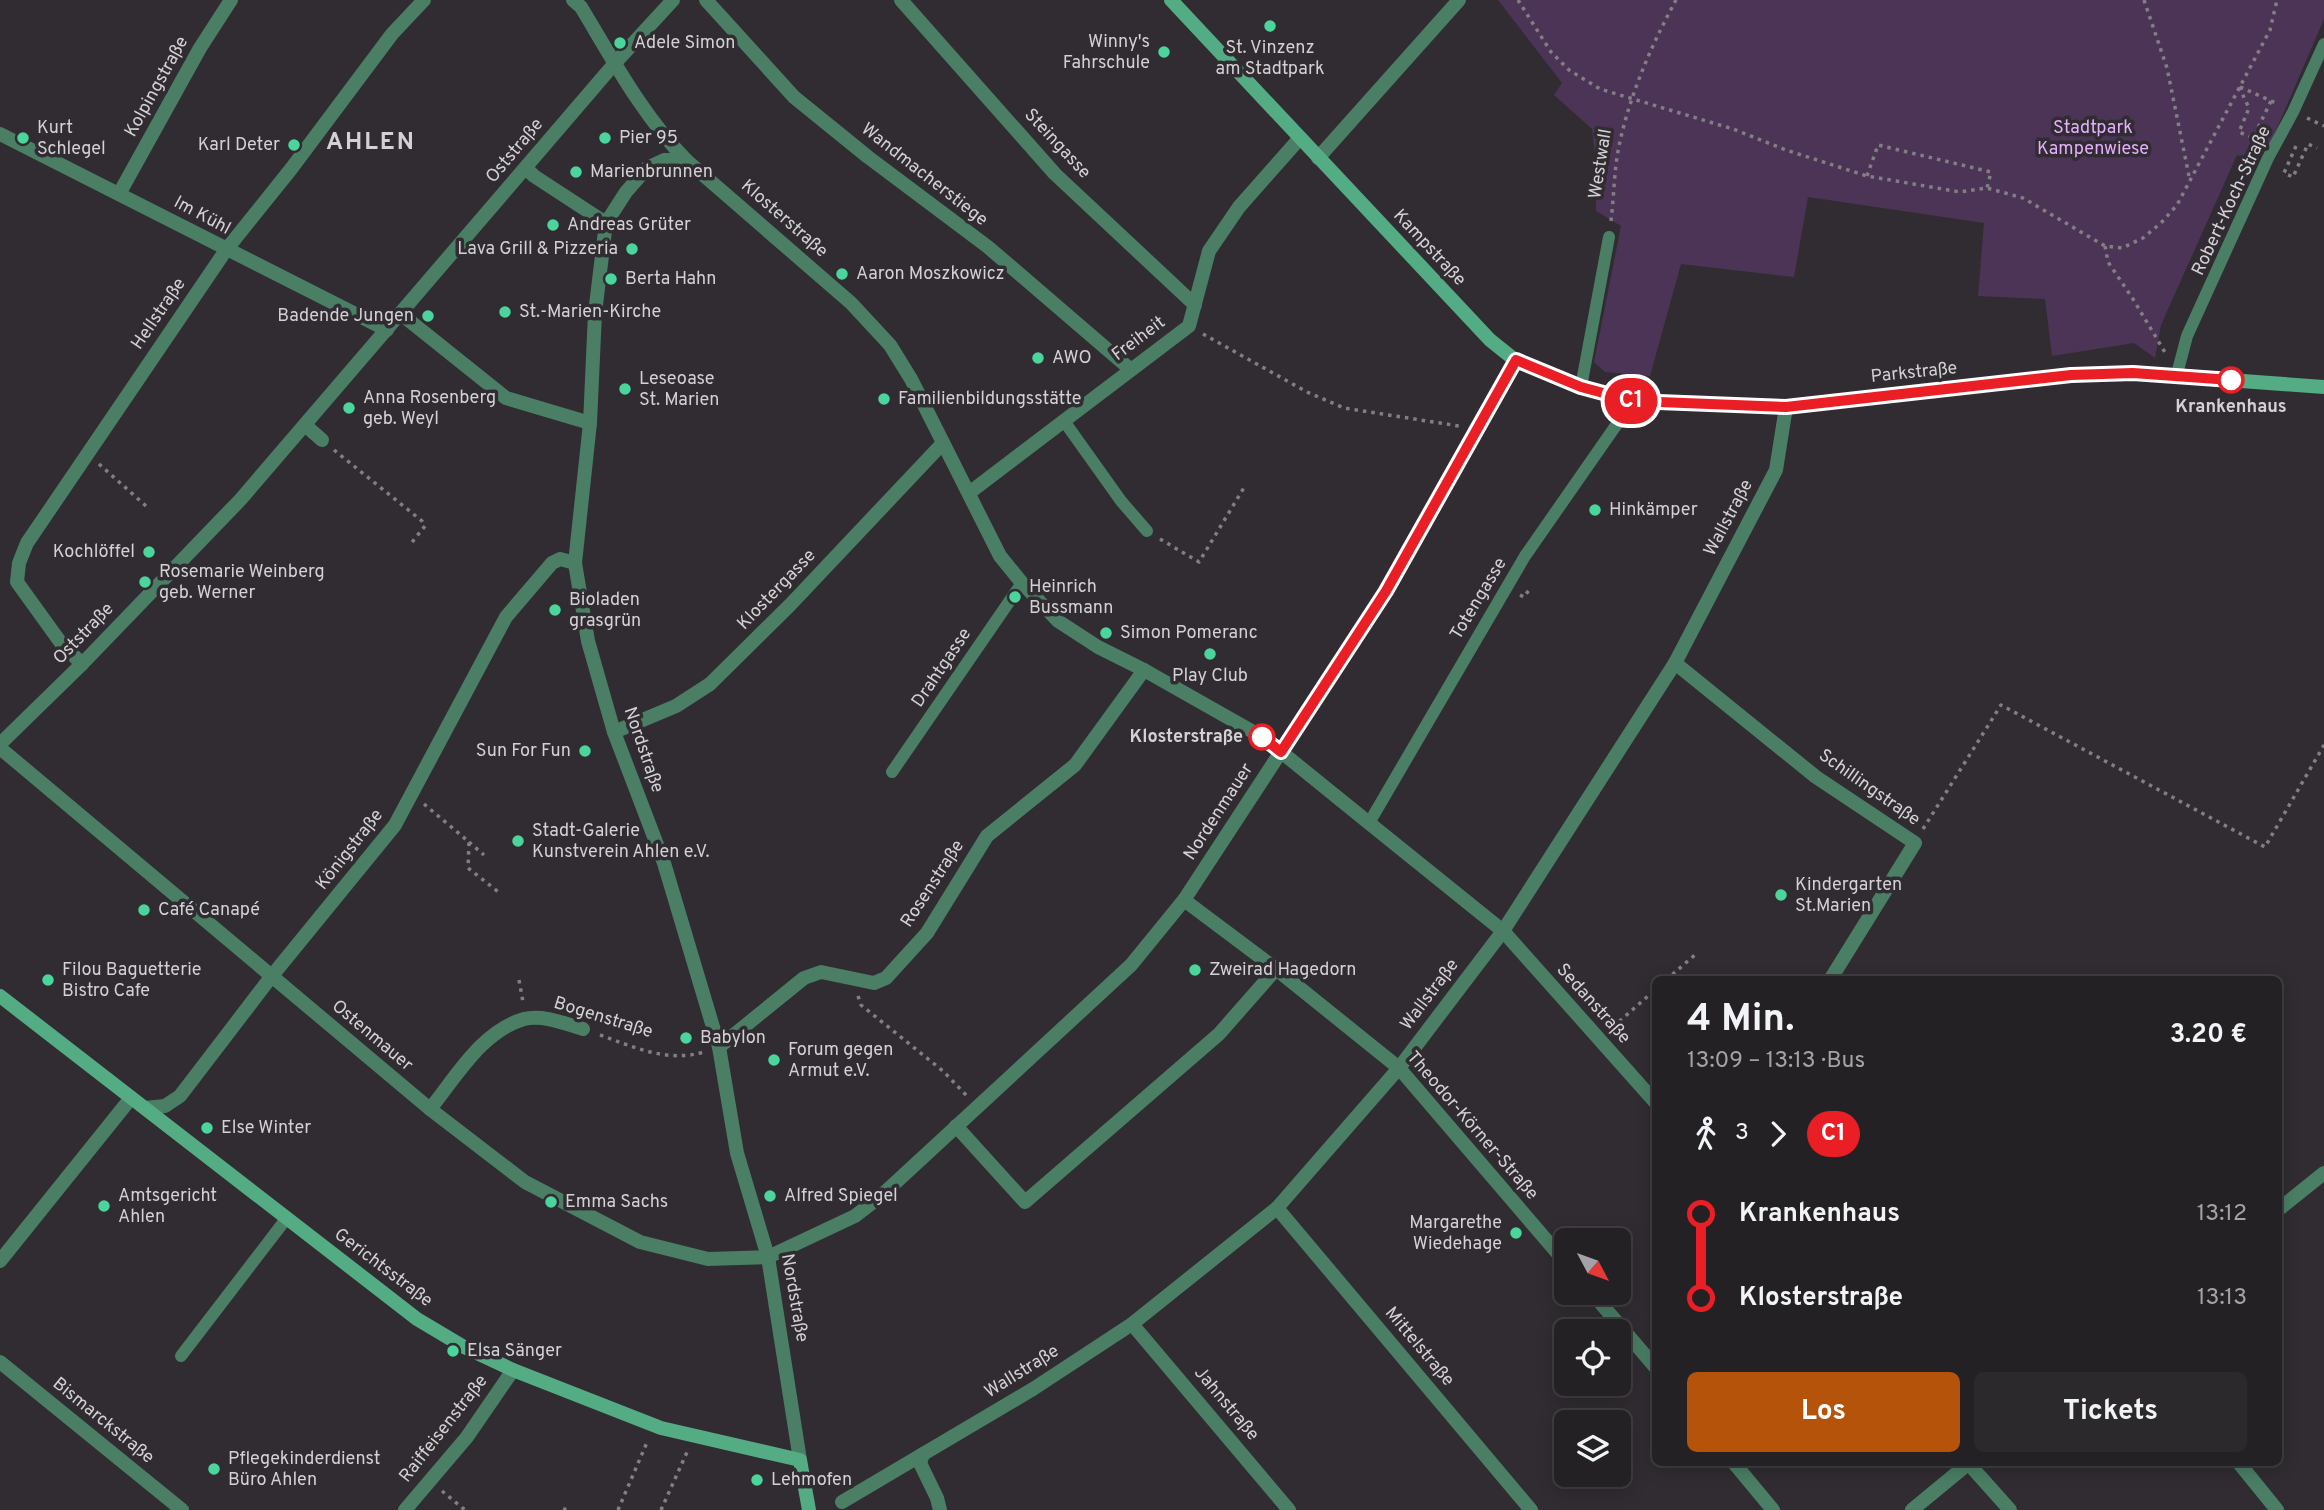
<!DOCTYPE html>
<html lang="de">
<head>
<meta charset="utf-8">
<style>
	body { margin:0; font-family:Overpass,sans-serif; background:#2c292d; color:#f1f3f6; height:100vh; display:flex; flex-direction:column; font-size:26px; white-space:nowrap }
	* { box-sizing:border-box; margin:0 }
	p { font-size:23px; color:#a3a3a7 }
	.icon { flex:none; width:38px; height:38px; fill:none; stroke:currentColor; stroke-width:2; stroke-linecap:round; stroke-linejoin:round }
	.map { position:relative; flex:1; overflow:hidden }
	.sheet { position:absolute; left:1652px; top:976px; width:630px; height:490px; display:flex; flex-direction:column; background:#242125; border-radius:10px; box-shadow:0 4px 18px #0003,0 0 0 2px #413e42 }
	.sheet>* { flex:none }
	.badge { padding:0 14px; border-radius:23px; font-size:24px; line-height:46px }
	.needle { width:46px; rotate:131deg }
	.tools { position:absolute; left:1554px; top:1228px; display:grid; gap:14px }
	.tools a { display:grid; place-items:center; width:77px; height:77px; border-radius:10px; background:#242125; box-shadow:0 4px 18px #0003,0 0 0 2px #413e42; font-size:35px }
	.map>.badge { position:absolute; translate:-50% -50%; box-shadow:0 0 0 4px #fff }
	.legs { display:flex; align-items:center; gap:10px; height:77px; padding:0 35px; font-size:23px }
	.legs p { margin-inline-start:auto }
	.overview { display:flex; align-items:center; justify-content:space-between; height:119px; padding:0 35px }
	h1 { font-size:38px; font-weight:700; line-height:52px }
	.primary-button { display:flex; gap:14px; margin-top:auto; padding:14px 35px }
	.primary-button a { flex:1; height:80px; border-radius:10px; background:#b45309; color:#fff; font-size:28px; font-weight:700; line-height:80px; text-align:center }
	.primary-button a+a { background:#2c292d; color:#f1f3f6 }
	ul { padding:0 35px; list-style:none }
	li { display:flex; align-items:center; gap:24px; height:84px; font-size:26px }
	li i { display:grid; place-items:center; width:10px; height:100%; margin:0 9px; background:currentColor }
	li i::after { content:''; width:18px; height:18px; margin:-9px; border:5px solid; border-radius:50%; background:#242125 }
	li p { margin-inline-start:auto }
	li:first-child i { background:linear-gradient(#0000 50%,currentColor 0) }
	li:last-child i { background:linear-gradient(currentColor 50%,#0000 0) }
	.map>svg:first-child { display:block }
	.green { fill:#4c3457 }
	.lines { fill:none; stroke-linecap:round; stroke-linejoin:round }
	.path { stroke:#827f83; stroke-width:3.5; stroke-dasharray:3.5 5; stroke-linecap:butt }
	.lane { stroke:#4a7e65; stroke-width:12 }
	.street { stroke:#4a7e65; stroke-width:14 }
	.secondary { stroke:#54ac84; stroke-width:14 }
	.line-1-casing { stroke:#fff; stroke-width:16 }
	.line-1 { stroke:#ea1f26; stroke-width:10 }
	.poi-dot { fill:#4bd49b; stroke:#302c31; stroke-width:2.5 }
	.stop-1-dot { fill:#fff; stroke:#ea1f26; stroke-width:3.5 }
	.labels { text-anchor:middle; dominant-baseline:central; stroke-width:7; stroke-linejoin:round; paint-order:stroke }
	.poi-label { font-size:18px; fill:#d3d1d4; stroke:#302c31; text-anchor:start }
	.street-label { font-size:18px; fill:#d3d1d4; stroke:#302c31 }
	.park-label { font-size:18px; fill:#e5aefe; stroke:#302c31 }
	.stop-label { font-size:18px; font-weight:bold; fill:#d3d1d4; stroke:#302c31 }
	.district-label { font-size:24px; font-weight:bold; letter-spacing:2px; fill:#d3d1d4; stroke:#302c31 }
</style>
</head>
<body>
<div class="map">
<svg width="2324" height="1510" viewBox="0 0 2324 1510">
	<rect width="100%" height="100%" fill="#302c31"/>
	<polygon class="green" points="1498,0 2324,0 2324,19 2271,142 2266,146 2253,145 2246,159 2237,155 2161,325 2155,358 2134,343 2052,356 2045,299 1978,296 1984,223 1808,197 1794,277 1681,264 1650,376 1605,372 1594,362 1621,226 1596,211 1595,154 1592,129 1554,95 1562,83"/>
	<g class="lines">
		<g class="path">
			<polyline points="1518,0 1551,52 1569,70 1600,89 1733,129 1786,150 1867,176 1960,192 1987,188 2023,198 2105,246 2122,248 2143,238 2161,223 2177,205 2270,30 2277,0"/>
			<polyline points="2144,0 2167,68 2190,181"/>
			<polyline points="2239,87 2249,108 2239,132 2253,138 2271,101"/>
			<polyline points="2240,87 2278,104"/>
			<polyline points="2307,118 2324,126"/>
			<polyline points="2296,146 2284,173 2293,177 2308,144 2317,148"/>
			<polyline points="1867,176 1878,145 1991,172 1987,188"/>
			<path d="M1611,221C1614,196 1614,170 1619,146C1630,94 1651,46 1676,0"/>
			<polyline points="2105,246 2108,262 2133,299 2166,354"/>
			<polyline points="1203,334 1307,392 1344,408 1459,426"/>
			<polyline points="334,450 422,521 425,526 409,546"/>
			<polyline points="99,464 146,506"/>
			<polyline points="1160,539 1199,562 1245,486"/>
			<polyline points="1520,595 1524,597 1529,590"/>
			<polyline points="424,804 469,842 468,868 501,894"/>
			<polyline points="1923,829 2001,705 2265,847 2324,745"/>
			<polyline points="469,842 484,855"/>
			<polyline points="519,980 523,1002"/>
			<polyline points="1666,980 1696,954"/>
			<polyline points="858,996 861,1005 943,1071 967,1096"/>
			<polyline points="1613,1027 1656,989"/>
			<path d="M600,1035C634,1047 667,1063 704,1052"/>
			<polyline points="442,1491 465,1510"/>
			<polyline points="563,1509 569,1510"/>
			<polyline points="618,1510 648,1440"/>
			<polyline points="661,1510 688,1450"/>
		</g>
		<g class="lane">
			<polyline points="2177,374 2187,336 2268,158 2293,112 2324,44"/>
			<polyline points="1581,387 1609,237"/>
			<polyline points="1064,421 1121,501 1147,531"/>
			<polyline points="892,772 1022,583"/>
			<polyline points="1369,823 1525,556 1633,401"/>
			<polyline points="181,1356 286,1219"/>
		</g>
		<g class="street">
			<path d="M573,0L581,7C613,60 643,116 686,160L851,303L890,345L911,379L1000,556L1022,583L1058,621L1098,647L1144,670L1264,738L1369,823L1503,931L1656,1103"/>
			<polyline points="706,0 794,97 868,157 988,247 1130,369"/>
			<polyline points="901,0 1055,174 1195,305"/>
			<polyline points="0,134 387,330"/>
			<polyline points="1318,158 1459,0"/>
			<polyline points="686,160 664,160 647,168 626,192 606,223 595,313 590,423 575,563 588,641 614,732 664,863 719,1047 737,1153 768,1257 800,1460"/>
			<polyline points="526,168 534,176 606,223"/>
			<polyline points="119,194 200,48 231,0"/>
			<polyline points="401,314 506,398 590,423"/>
			<polyline points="305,425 322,440"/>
			<polyline points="969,493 1189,326 1209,251 1239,207 1300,138"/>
			<polyline points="1675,663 1816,777 1915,843 1830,980"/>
			<polyline points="82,664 61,643 17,582 19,563 27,543 226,250 291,169 392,34 424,0"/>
			<polyline points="614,732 676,706 710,684 790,605 943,443"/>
			<polyline points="0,744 82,664 241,499 615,63 673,0"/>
			<polyline points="0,748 430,1109 525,1182 640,1242 708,1259 768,1257 855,1216 881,1196 1131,965 1184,900 1386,591 1515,360"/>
			<polyline points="1184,900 1276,969 1399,1068 1566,1263"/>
			<polyline points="719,1047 804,978 821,972 874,983 886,978 927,933 987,836 1075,765 1144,670"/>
			<polyline points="145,1108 165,1106 180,1096 271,977 395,825 506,617 552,563 560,559 575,563"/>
			<path d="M430,1109C456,1077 482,1031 524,1019C543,1014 566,1024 583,1029"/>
			<polyline points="956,1126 1025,1202 1219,1034 1276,969"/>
			<polyline points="1277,1208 1531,1510"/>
			<polyline points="2278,1210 2324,1173"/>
			<polyline points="0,1261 131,1098"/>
			<polyline points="1592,1293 1656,1368"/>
			<polyline points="1132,1324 1289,1510"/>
			<polyline points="0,1362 182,1510"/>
			<polyline points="923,1454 920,1463 937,1498 940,1510"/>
			<polyline points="1734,1463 1773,1510"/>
			<polyline points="1968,1463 2010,1510"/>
			<polyline points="2239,1463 2277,1510"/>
			<polyline points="842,1502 1033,1389 1132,1324 1277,1208 1399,1068 1503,931 1675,663 1776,470 1786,407"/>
			<polyline points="405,1510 467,1437 513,1370"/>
			<polyline points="1912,1510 1969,1463"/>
		</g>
		<g class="secondary">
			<polyline points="1171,0 1490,340 1515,360 1581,387 1633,401 1786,407 2071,375 2133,373 2324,387"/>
			<polyline points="0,996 417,1319 464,1347 513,1370 661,1428 800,1460 809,1510"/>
		</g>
	</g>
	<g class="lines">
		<defs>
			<polyline id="line-1" points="1262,737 1281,752 1386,591 1516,360 1581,387 1633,401 1786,407 2071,375 2133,373 2231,380"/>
		</defs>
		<use href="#line-1" class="line-1-casing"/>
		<use href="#line-1" class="line-1"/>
	</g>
	<g class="poi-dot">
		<circle cx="1270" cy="26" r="7"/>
		<circle cx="620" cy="43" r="7"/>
		<circle cx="1164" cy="52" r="7"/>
		<circle cx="23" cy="138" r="7"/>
		<circle cx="605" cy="138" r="7"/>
		<circle cx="294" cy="145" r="7"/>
		<circle cx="576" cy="172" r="7"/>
		<circle cx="553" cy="225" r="7"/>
		<circle cx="632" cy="249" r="7"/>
		<circle cx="842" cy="274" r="7"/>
		<circle cx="611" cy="279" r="7"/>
		<circle cx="505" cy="312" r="7"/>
		<circle cx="428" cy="316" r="7"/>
		<circle cx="1038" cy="358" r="7"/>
		<circle cx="625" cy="389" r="7"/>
		<circle cx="884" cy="399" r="7"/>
		<circle cx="349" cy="408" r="7"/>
		<circle cx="1595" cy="510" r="7"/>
		<circle cx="149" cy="552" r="7"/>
		<circle cx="145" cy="582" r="7"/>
		<circle cx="1015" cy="597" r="7"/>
		<circle cx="555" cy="610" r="7"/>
		<circle cx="1106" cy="633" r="7"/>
		<circle cx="1210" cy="654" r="7"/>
		<circle cx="585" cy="751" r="7"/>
		<circle cx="518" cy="841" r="7"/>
		<circle cx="1781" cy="895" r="7"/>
		<circle cx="144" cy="910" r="7"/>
		<circle cx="1195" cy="970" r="7"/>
		<circle cx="48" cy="980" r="7"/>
		<circle cx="686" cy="1038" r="7"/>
		<circle cx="774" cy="1060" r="7"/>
		<circle cx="207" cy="1128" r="7"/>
		<circle cx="770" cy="1196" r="7"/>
		<circle cx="551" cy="1202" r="7"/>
		<circle cx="104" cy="1206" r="7"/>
		<circle cx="1516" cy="1233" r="7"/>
		<circle cx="453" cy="1351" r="7"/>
		<circle cx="214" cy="1469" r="7"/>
		<circle cx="757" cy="1480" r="7"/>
	</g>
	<g class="stop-1-dot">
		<circle cx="2231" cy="380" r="12"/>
		<circle cx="1262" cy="737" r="12"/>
	</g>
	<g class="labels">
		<g class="poi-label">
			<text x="1150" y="42" text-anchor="end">Winny's<tspan x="1150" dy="21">Fahrschule</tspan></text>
			<text x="634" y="43">Adele Simon</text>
			<text x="1270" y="48" text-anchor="middle">St. Vinzenz<tspan x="1270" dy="21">am Stadtpark</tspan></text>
			<text x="37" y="128">Kurt<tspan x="37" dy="21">Schlegel</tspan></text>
			<text x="619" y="138">Pier 95</text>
			<text x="280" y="145" text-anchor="end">Karl Deter</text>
			<text x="590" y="172">Marienbrunnen</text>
			<text x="567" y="225">Andreas Grüter</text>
			<text x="618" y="249" text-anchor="end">Lava Grill &amp; Pizzeria</text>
			<text x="856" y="274">Aaron Moszkowicz</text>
			<text x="625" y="279">Berta Hahn</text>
			<text x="519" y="312">St.-Marien-Kirche</text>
			<text x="414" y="316" text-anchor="end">Badende Jungen</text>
			<text x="1052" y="358">AWO</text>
			<text x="639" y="379">Leseoase<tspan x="639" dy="21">St. Marien</tspan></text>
			<text x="363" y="398">Anna Rosenberg<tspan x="363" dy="21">geb. Weyl</tspan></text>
			<text x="898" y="399">Familienbildungsstätte</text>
			<text x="1609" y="510">Hinkämper</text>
			<text x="135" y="552" text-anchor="end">Kochlöffel</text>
			<text x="159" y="572">Rosemarie Weinberg<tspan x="159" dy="21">geb. Werner</tspan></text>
			<text x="1029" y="587">Heinrich<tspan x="1029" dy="21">Bussmann</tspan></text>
			<text x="569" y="600">Bioladen<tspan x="569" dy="21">grasgrün</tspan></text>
			<text x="1120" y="633">Simon Pomeranc</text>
			<text x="1210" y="676" text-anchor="middle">Play Club</text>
			<text x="571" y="751" text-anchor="end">Sun For Fun</text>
			<text x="532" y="831">Stadt-Galerie<tspan x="532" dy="21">Kunstverein Ahlen e.V.</tspan></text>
			<text x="1795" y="885">Kindergarten<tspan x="1795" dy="21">St.Marien</tspan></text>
			<text x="158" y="910">Café Canapé</text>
			<text x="62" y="970">Filou Baguetterie<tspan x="62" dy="21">Bistro Cafe</tspan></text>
			<text x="1209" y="970">Zweirad Hagedorn</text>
			<text x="700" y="1038">Babylon</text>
			<text x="788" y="1050">Forum gegen<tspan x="788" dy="21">Armut e.V.</tspan></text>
			<text x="221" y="1128">Else Winter</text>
			<text x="118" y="1196">Amtsgericht<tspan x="118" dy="21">Ahlen</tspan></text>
			<text x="784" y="1196">Alfred Spiegel</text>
			<text x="565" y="1202">Emma Sachs</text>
			<text x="1502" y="1223" text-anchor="end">Margarethe<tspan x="1502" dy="21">Wiedehage</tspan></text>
			<text x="467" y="1351">Elsa Sänger</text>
			<text x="228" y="1459">Pflegekinderdienst<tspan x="228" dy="21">Büro Ahlen</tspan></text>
			<text x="771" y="1480">Lehmofen</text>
		</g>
		<g class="street-label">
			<text transform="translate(157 87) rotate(-61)">Kolpingstraße</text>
			<text transform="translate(1057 144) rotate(47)">Steingasse</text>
			<text transform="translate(515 151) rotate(-50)">Oststraße</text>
			<text transform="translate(1601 164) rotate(-81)">Westwall</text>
			<text transform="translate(924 175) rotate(38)">Wandmacherstiege</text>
			<text transform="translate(2232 201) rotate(-65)">Robert-Koch-Straße</text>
			<text transform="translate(202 216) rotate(28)">Im Kühl</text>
			<text transform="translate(784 219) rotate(41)">Klosterstraße</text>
			<text transform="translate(1429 248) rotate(47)">Kampstraße</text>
			<text transform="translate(159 314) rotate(-56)">Hellstraße</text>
			<text transform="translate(1139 339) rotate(-37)">Freiheit</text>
			<text transform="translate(1914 373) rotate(-6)">Parkstraße</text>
			<text transform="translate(1729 518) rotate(-62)">Wallstraße</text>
			<text transform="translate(777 590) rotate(-46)">Klostergasse</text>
			<text transform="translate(1479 599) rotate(-59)">Totengasse</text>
			<text transform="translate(84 634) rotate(-46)">Oststraße</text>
			<text transform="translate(942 668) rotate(-56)">Drahtgasse</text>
			<text transform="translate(643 750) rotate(71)">Nordstraße</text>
			<text transform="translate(1869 788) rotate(35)">Schillingstraße</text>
			<text transform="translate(1219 812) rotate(-57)">Nordenmauer</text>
			<text transform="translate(350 850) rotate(-52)">Königstraße</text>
			<text transform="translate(933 884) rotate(-57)">Rosenstraße</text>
			<text transform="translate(1430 995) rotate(-53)">Wallstraße</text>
			<text transform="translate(1593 1004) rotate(48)">Sedanstraße</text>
			<text transform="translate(603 1018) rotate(17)">Bogenstraße</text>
			<text transform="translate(372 1036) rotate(40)">Ostenmauer</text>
			<text transform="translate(1472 1126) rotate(49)">Theodor-Körner-Straße</text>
			<text transform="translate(383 1268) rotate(37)">Gerichtsstraße</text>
			<text transform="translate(794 1298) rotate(80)">Nordstraße</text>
			<text transform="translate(1419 1347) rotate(50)">Mittelstraße</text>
			<text transform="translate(1022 1372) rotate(-32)">Wallstraße</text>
			<text transform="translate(1226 1404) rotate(50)">Jahnstraße</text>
			<text transform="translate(103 1421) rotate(39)">Bismarckstraße</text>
			<text transform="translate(444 1429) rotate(-52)">Raiffeisenstraße</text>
		</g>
		<g class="park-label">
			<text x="2093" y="128">Stadtpark<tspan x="2093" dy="21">Kampenwiese</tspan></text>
		</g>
		<g class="stop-label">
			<text x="2231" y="407">Krankenhaus</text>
			<text x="1243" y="737" text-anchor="end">Klosterstraße</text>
		</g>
		<g class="district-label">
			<text x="371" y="143">AHLEN</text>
		</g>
	</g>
</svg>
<div class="tools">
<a><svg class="needle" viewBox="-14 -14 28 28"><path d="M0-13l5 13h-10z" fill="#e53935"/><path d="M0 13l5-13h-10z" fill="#a3a3a7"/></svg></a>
<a><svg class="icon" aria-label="locate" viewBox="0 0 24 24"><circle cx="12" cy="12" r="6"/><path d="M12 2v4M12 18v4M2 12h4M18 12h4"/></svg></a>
<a><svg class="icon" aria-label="layers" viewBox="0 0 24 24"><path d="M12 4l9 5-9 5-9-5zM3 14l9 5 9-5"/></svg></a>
</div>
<b class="badge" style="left:1631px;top:401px;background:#ea1f26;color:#fff">C1</b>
<section class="sheet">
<div class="overview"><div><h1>4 Min.</h1><p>13:09 – 13:13 · Bus</p></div><b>3.20 €</b></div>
<div class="legs"><svg class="icon" aria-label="walk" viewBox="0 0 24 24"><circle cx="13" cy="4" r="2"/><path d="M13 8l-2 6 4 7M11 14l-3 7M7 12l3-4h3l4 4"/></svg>3<svg class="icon" aria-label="forward" viewBox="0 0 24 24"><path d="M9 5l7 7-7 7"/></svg><b class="badge" style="background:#ea1f26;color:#fff">C1</b></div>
<ul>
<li><i style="color:#ea1f26"></i><b>Krankenhaus</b><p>13:12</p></li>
<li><i style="color:#ea1f26"></i><b>Klosterstraße</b><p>13:13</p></li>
</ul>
<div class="primary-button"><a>Los</a><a>Tickets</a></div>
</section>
</div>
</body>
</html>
